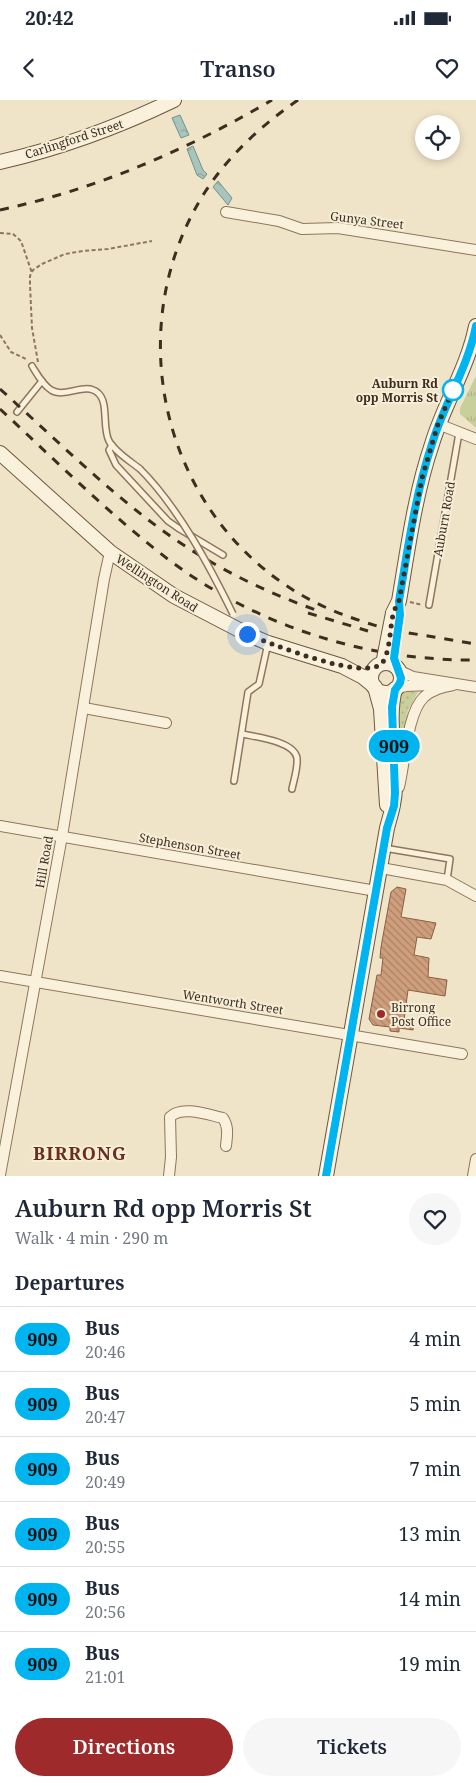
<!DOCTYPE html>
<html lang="en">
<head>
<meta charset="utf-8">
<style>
	body { margin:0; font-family:"Noto Serif",serif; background:#f6f6f7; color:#1f2937; height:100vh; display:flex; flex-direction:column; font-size:19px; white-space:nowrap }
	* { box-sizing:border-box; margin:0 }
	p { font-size:16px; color:#747a83 }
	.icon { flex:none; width:28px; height:28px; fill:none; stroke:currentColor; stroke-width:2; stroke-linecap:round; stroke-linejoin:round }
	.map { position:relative; height:1076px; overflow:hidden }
	.sheet { display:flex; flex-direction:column; background:#fff; flex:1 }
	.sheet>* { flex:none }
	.badge { padding:0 10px; border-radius:16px; font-size:18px; line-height:32px }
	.fabs { position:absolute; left:415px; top:15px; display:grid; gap:10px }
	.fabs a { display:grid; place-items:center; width:45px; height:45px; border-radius:50%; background:#fff; box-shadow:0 2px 8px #0003; font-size:25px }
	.you { position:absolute; width:25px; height:25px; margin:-12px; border:4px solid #fff; border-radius:50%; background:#1a73e8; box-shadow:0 0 0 8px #1a73e833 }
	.map>.badge { position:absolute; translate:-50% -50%; box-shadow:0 0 0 2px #fff }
	h2 { padding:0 15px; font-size:19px; line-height:45px }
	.round { display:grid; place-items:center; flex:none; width:52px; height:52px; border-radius:26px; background:#f6f6f7 }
	.head { display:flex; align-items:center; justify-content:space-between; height:85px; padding:0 15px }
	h1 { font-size:24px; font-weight:600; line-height:38px }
	.primary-button { display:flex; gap:10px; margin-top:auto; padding:10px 15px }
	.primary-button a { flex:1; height:58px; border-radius:30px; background:#9e2a2b; color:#fff; font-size:20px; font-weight:600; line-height:58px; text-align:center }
	.primary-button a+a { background:#f6f6f7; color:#1f2937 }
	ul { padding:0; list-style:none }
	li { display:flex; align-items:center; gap:15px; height:65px; padding:0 15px; border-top:1px solid #e0e1e3 }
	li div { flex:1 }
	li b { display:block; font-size:19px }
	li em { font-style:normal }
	li .badge { min-width:55px; font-weight:700; text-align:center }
	.status { display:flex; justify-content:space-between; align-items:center; height:35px; padding:0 25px; background:#fff; direction:ltr }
	.status svg { height:14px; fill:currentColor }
	header { display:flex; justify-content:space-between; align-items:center; height:65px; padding:0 15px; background:#fff; font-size:22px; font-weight:600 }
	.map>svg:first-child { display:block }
	.grass { fill:url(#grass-dots) }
	.park { fill:url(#park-tufts) }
	.water { fill:url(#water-ripples); stroke:#6f938a }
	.building { fill:url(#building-back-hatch); stroke:#8d5f41 }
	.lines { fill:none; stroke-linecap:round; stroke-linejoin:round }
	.service-casing { stroke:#8d765c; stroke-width:8 }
	.minor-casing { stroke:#8d765c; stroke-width:12 }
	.secondary-casing { stroke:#6f573f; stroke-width:16 }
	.path { stroke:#8d765c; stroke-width:2; stroke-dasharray:4 2.5; stroke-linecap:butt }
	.service { stroke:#faf1dc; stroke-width:5 }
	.minor { stroke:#faf1dc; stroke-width:10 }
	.secondary { stroke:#faf1dc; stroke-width:14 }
	.rail { stroke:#3d2e20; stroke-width:3; stroke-dasharray:9 9; stroke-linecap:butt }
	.service-bridge-casing { stroke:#8d765c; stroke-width:8; stroke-linecap:butt }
	.secondary-bridge-casing { stroke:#6f573f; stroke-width:16; stroke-linecap:butt }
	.service-bridge { stroke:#faf1dc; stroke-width:5 }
	.secondary-bridge { stroke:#faf1dc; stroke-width:14 }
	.line-casing { stroke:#fff; stroke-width:11 }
	.line { stroke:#00b5ef; stroke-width:8 }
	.walk { stroke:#3d2e20; stroke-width:5; stroke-dasharray:0 9 }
	.stop-dot { fill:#fff; stroke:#00b5ef; stroke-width:2.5 }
	.poi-dot { fill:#9e2a2b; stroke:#f7eed8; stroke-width:2 }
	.labels { text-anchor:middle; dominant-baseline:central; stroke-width:4; stroke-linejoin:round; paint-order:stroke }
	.street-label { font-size:12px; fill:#3d2e20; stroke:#f7eed8 }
	.stop-label { font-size:12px; font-weight:bold; fill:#3d2e20; stroke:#f7eed8; text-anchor:end }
	.poi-label { font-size:12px; fill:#3d2e20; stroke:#f7eed8; text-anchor:start }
	.district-label { font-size:18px; font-weight:bold; letter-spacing:1px; fill:#6b2e1e; stroke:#f7eed8 }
</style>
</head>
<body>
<div class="status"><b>20:42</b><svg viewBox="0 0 49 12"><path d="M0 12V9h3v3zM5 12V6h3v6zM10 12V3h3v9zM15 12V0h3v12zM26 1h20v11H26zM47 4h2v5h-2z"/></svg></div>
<header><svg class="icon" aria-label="back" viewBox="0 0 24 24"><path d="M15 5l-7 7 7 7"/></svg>Transo<svg class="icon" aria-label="heart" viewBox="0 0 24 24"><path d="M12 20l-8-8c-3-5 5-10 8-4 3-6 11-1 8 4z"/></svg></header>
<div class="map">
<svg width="476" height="1076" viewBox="0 0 476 1076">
	<defs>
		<pattern id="grass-dots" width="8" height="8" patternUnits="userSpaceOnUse" patternTransform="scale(1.25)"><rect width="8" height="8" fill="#c9cf9b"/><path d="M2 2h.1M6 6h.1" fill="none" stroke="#aeb285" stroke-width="1.8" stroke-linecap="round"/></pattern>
		<pattern id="park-tufts" width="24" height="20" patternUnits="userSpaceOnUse" patternTransform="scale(1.25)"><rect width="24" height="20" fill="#c9cf9b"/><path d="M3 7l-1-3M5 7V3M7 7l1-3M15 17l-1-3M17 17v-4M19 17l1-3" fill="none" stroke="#aeb285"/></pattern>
		<pattern id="water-ripples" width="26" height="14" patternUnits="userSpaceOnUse" patternTransform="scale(1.25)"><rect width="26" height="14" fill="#a9c4bc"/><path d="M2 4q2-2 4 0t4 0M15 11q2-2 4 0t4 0" fill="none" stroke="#8ba098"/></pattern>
		<pattern id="building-back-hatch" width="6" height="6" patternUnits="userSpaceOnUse" patternTransform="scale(1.25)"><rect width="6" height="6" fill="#cf9f7d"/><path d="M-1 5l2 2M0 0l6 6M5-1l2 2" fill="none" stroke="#a98266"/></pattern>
	</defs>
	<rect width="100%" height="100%" fill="#f0e4c8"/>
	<polygon class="grass" points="403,590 418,592 408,610 400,658 396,601 398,594"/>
	<polygon class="park" points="476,276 476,328 460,314 460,308"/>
	<g class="water">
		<polygon points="180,15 189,35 181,38 172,18"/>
		<polygon points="193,46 203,70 207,74 203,79 197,75 187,49"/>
		<polygon points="218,81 232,98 228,105 213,87"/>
	</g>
	<polygon class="building" points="397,787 406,789 401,817 436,823 431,839 417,837 414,855 429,858 428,877 447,880 445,896 408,890 404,920 414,922 413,930 399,928 399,932 390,931 390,927 373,925 369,919 377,875 381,875 383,858 380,858 381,847 391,792"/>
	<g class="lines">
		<defs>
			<g id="service">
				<path d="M32,266C37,274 42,284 51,290C66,299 85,281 98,293C109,302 102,328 109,341C115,352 130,361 140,369"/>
				<polyline points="17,312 42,281"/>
				<polyline points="112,345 109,350 116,365 168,421 178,428 223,455"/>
				<polyline points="429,505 459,333"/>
				<path d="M242,634C256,637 294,641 297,658C298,668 294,679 292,689"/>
				<polyline points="234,681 248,592 259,584 268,543"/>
				<polyline points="384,748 450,759 447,780"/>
			</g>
			<g id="minor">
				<polyline points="226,112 279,121 302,129 338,128 476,150"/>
				<polyline points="438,324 476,339"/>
				<polyline points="398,570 413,577 476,587"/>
				<polyline points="397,588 406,586 431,585"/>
				<polyline points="84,608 166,623"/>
				<path d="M399,687C405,663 407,613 424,597C433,589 443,587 453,585"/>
				<polyline points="0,726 376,791"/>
				<polyline points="381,768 447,780 476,796"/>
				<polyline points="0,876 462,954"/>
				<polyline points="0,1075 62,736 104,479 110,452"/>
				<path d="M169,1076L171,1057L170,1017C182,1005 209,1015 223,1018C229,1027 227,1036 226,1046"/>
				<polyline points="473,1076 476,1059"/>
			</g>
			<g id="secondary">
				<path d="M0,62C61,48 118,27 174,0"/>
				<polyline points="0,353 110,452 174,496 247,534 268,543 342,566 363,577 374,586"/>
				<path d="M393,513L399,501C408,448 415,394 432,344C444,304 468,267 476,226"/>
				<circle cx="386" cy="578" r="15"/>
				<polyline points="375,587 381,609 387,705"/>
				<path d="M326,1076L387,728C391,714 395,701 395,686C396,656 387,619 395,589"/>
			</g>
		</defs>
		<use href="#service" class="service-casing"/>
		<use href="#minor" class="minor-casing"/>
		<use href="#secondary" class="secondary-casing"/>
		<g class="path">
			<polyline points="0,133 13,134 21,141 32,173"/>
			<polyline points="0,235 11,252 28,260"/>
			<polyline points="38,262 32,228 30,185 30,176 33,170 42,164 65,154 83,151 108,149 152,141"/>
			<polyline points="410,502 422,505"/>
		</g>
		<use href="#service" class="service"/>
		<use href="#minor" class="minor"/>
		<use href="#secondary" class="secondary"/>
		<g class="rail">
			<path d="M298,0C262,25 229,55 205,92C122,222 158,400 287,486C321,509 358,521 398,532"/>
			<path d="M0,110C97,89 187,50 272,0"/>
			<path d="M0,289C58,341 114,398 179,442C222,471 270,494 319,511"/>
			<path d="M0,309C55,360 109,414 169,460C257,526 366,561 476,560"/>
			<polyline points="308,513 368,531"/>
			<polyline points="391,530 476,544"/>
		</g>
		<defs>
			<path id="service-bridge" d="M140,369C178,407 209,465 233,514"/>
			<polyline id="secondary-bridge" points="384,559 393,513"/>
		</defs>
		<use href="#service-bridge" class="service-bridge-casing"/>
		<use href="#secondary-bridge" class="secondary-bridge-casing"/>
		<use href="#service-bridge" class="service-bridge"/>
		<use href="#secondary-bridge" class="secondary-bridge"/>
	</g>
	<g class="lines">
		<defs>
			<path id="line" d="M326,1076L387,728L394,706L395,693L392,607L395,590L400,583L401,578L394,558L400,515L399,501C408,448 415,395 432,344C444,304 468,267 476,226"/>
		</defs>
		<use href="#line" class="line-casing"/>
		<use href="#line" class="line"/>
		<path class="walk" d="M247,534C269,543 364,582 382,563C390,554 390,527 393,515C394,510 397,505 399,501L422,378L438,324L453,290"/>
	</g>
	<circle class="stop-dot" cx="453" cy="290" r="10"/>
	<circle class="poi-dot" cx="381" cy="914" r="5"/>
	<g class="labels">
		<g class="street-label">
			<text transform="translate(74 39) rotate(-18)">Carlingford Street</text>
			<text transform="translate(367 120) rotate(7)">Gunya Street</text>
			<text transform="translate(444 419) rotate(-80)">Auburn Road</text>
			<text transform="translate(157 483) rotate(33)">Wellington Road</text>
			<text transform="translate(190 746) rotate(10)">Stephenson Street</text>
			<text transform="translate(44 762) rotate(-80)">Hill Road</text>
			<text transform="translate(233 902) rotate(9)">Wentworth Street</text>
		</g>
		<g class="stop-label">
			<text x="438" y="283">Auburn Rd<tspan x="438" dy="14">opp Morris St</tspan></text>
		</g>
		<g class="poi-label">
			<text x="391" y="907">Birrong<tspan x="391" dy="14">Post Office</tspan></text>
		</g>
		<g class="district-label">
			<text x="80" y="1053">BIRRONG</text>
		</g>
	</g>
</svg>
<div class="fabs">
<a><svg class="icon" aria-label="locate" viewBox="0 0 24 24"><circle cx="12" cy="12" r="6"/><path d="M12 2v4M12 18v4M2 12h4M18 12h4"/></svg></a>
</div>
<div class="you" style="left:247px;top:534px"></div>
<b class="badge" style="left:394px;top:646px;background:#00b5ef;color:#111">909</b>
</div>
<section class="sheet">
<div class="head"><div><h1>Auburn Rd opp Morris St</h1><p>Walk · 4 min · 290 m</p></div><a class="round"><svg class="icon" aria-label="heart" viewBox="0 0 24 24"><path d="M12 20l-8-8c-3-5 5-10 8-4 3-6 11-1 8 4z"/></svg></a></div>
<h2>Departures</h2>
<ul>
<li><span class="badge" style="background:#00b5ef;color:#111">909</span><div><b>Bus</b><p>20:46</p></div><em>4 min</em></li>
<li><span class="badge" style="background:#00b5ef;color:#111">909</span><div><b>Bus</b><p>20:47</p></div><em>5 min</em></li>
<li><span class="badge" style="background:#00b5ef;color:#111">909</span><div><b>Bus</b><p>20:49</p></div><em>7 min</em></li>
<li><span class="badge" style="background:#00b5ef;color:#111">909</span><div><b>Bus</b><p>20:55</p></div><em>13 min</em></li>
<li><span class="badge" style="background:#00b5ef;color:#111">909</span><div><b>Bus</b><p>20:56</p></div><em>14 min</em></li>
<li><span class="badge" style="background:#00b5ef;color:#111">909</span><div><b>Bus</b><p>21:01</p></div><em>19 min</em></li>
</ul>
<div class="primary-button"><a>Directions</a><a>Tickets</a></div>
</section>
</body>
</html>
